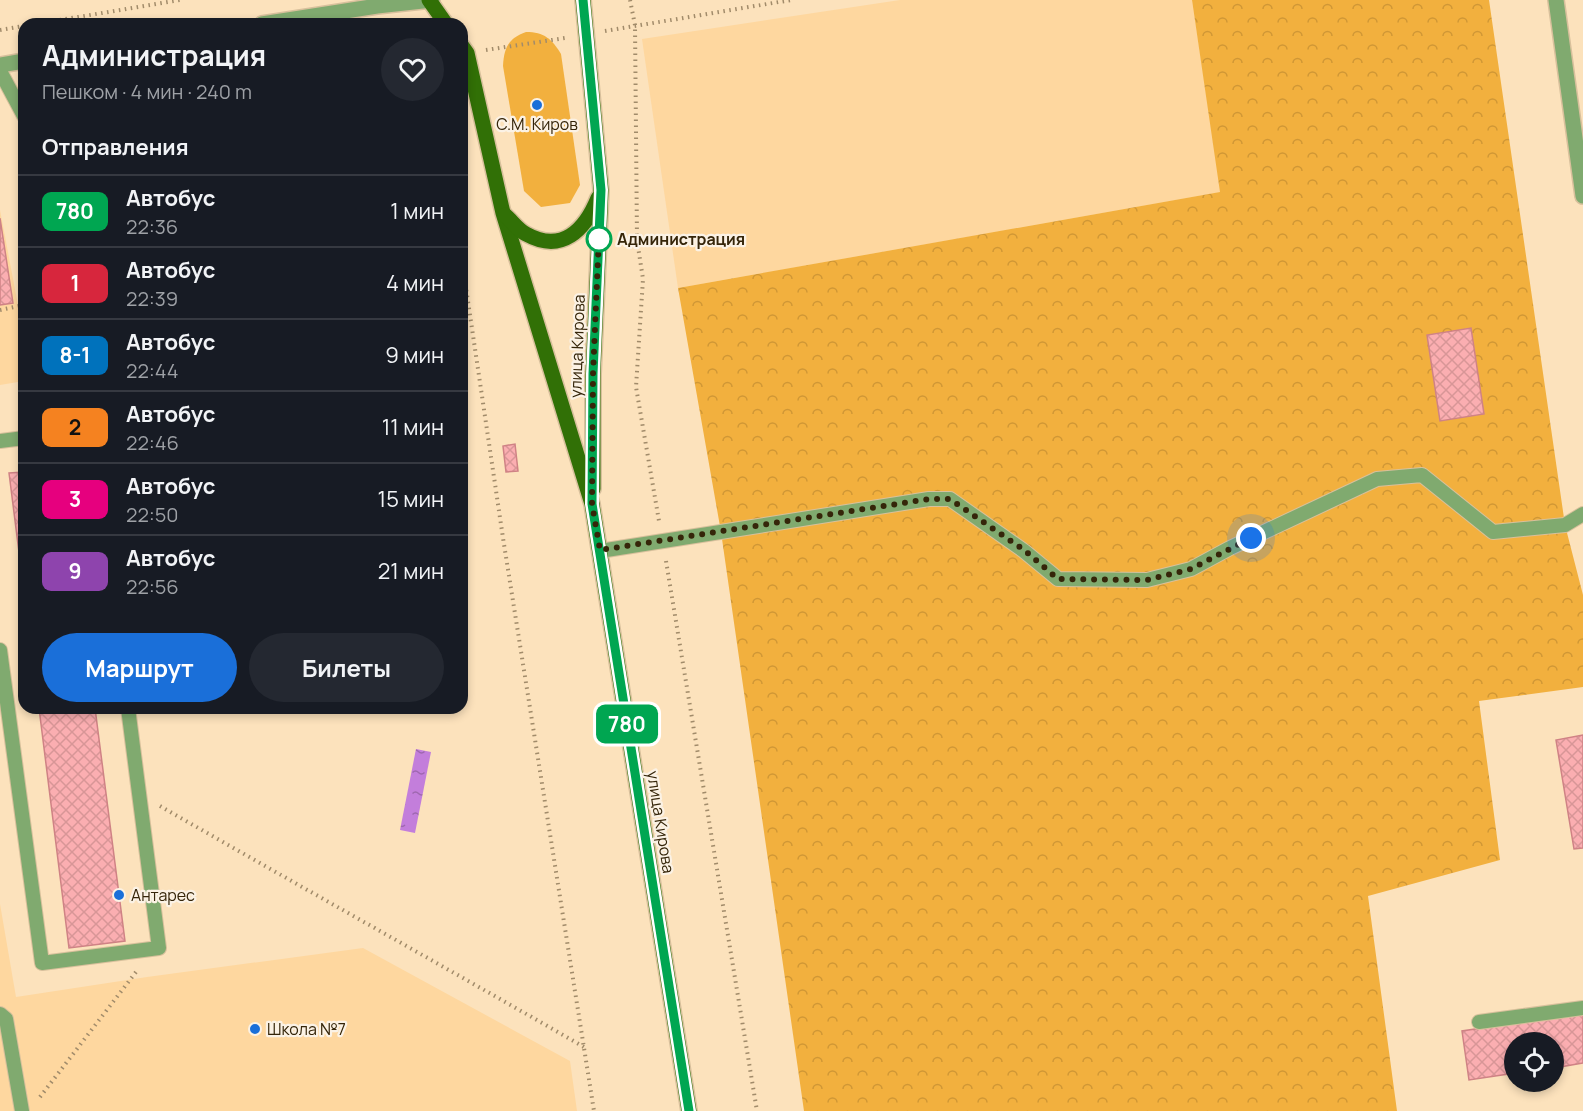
<!DOCTYPE html>
<html lang="ru">
<head>
<meta charset="utf-8">
<style>
	body { margin:0; font-family:Manrope,sans-serif; background:#242831; color:#f1f3f6; height:100vh; display:flex; flex-direction:column; font-size:22px; white-space:nowrap }
	* { box-sizing:border-box; margin:0 }
	p { font-size:20px; color:#9ea1a6 }
	.icon { flex:none; width:33px; height:33px; fill:none; stroke:currentColor; stroke-width:2; stroke-linecap:round; stroke-linejoin:round }
	.map { position:relative; flex:1; overflow:hidden }
	.details { position:absolute; left:18px; top:18px; width:450px; height:696px; display:flex; flex-direction:column; background:#171b24; border-radius:18px; box-shadow:0 3px 9px #0003 }
	.details>* { flex:none }
	.badge { padding:0 12px; border-radius:9px; font-size:21px; line-height:39px }
	.buttons { position:absolute; left:1504px; top:1032px; display:grid; gap:12px }
	.buttons a { display:grid; place-items:center; width:60px; height:60px; border-radius:50%; background:#171b24; box-shadow:0 3px 9px #0003; font-size:30px }
	.you { position:absolute; width:30px; height:30px; margin:-15px; border:4px solid #fff; border-radius:50%; background:#1a73e8; box-shadow:0 0 0 9px #1a73e833 }
	.map>.badge { position:absolute; translate:-50% -50%; box-shadow:0 0 0 3px #fff }
	h2 { padding:0 24px; font-size:22px; line-height:54px }
	.round { display:grid; place-items:center; flex:none; width:63px; height:63px; border-radius:32px; background:#242831 }
	.overview { display:flex; align-items:center; justify-content:space-between; height:102px; padding:0 24px }
	h1 { font-size:28px; font-weight:700; line-height:45px }
	.cta { display:flex; gap:12px; margin-top:auto; padding:12px 24px }
	.cta a { flex:1; height:69px; border-radius:36px; background:#1a6fd9; color:#fff; font-size:24px; font-weight:700; line-height:69px; text-align:center }
	.cta a+a { background:#242831; color:#f1f3f6 }
	ul { padding:0; list-style:none }
	li { display:flex; align-items:center; gap:18px; height:72px; padding:0 24px; border-top:2px solid #363941 }
	li div { flex:1 }
	li b { display:block; font-size:22px }
	li em { font-style:normal }
	li .badge { min-width:66px; font-weight:700; text-align:center }
	.map>svg:first-child { display:block }
	.built { fill:#fed79f }
	.green { fill:#f2b03e }
	.park { fill:url(#park-crowns) }
	.water { fill:url(#water-ripples) }
	.building { fill:url(#building-cross-hatch); stroke:#cf8285; stroke-width:1.5 }
	.lines { fill:none; stroke-linecap:round; stroke-linejoin:round }
	.service-casing { stroke:#d8c09c; stroke-width:16 }
	.minor-casing { stroke:#d8c09c; stroke-width:18 }
	.tertiary-casing { stroke:#d8c09c; stroke-width:18 }
	.primary-casing { stroke:#d8c09c; stroke-width:18 }
	.path { stroke:#a18b6a; stroke-width:4; stroke-dasharray:1.5 4.5; stroke-linecap:butt }
	.service { stroke:#80aa6f; stroke-width:14 }
	.minor { stroke:#80aa6f; stroke-width:15 }
	.tertiary { stroke:#80aa6f; stroke-width:15 }
	.primary { stroke:#317006; stroke-width:15 }
	.line-casing { stroke:#fff; stroke-width:14 }
	.line { stroke:#00a651; stroke-width:9 }
	.walk { stroke:#352509; stroke-width:6; stroke-dasharray:0 10.8 }
	.poi-dot { fill:#1a6fd9; stroke:#fbf2e5; stroke-width:2 }
	.stop-dot { fill:#fff; stroke:#00a651; stroke-width:3 }
	.labels { text-anchor:middle; dominant-baseline:central; stroke-width:4.5; stroke-linejoin:round; paint-order:stroke }
	.poi-label { font-size:16px; fill:#352509; stroke:#fbf2e5; text-anchor:start }
	.stop-label { font-size:16px; font-weight:bold; fill:#352509; stroke:#fbf2e5; text-anchor:start }
	.street-label { font-size:16px; fill:#352509; stroke:#fbf2e5 }
</style>
</head>
<body>
<div class="map">
<svg width="1583" height="1111" viewBox="0 0 1583 1111">
	<defs>
		<pattern id="park-crowns" width="20" height="18" patternUnits="userSpaceOnUse" patternTransform="scale(1.5)"><rect width="20" height="18" fill="#f2b03e"/><path d="M2 6a3 3 0 1 1 6 0M12 15a3 3 0 1 1 6 0" fill="none" stroke="#d09735"/></pattern>
		<pattern id="water-ripples" width="26" height="14" patternUnits="userSpaceOnUse" patternTransform="scale(1.5)"><rect width="26" height="14" fill="#c37edb"/><path d="M2 4q2-2 4 0t4 0M15 11q2-2 4 0t4 0" fill="none" stroke="#9f67b0"/></pattern>
		<pattern id="building-cross-hatch" width="8" height="8" patternUnits="userSpaceOnUse" patternTransform="scale(1.5)"><rect width="8" height="8" fill="#fbaeb1"/><path d="M0 0l8 8M0 8l8-8" fill="none" stroke="#d89697"/></pattern>
	</defs>
	<rect width="100%" height="100%" fill="#fce2bc"/>
	<g class="built">
		<polygon points="900,0 1192,0 1221,192 678,288 642,39"/>
		<polygon points="0,210 24,337 24,381 0,385"/>
		<polygon points="0,904 16,997 147,977 363,948 570,1061 577,1111 0,1111"/>
	</g>
	<path class="green" d="M526,32C544,32 552,39 561,54L580,185L570,203L541,207L524,191L503,66C504,47 509,38 526,32Z"/>
	<polygon class="park" points="1192,0 1489,0 1565,525 1583,595 1583,687 1479,701 1500,860 1368,896 1397,1111 804,1111 721,532 678,288 1220,192"/>
	<polygon class="water" points="416,749 431,752 415,833 400,830"/>
	<g class="building">
		<polygon points="0,218 13,303 0,305"/>
		<polygon points="1471,328 1484,414 1440,421 1427,335"/>
		<polygon points="515,444 518,471 506,472 503,446"/>
		<polygon points="24,472 24,592 9,473"/>
		<polygon points="39,708 95,708 125,941 69,948"/>
		<polygon points="1583,735 1583,848 1574,849 1556,740"/>
		<polygon points="1583,1013 1583,1063 1554,1068 1554,1042 1515,1042 1515,1073 1469,1080 1462,1031"/>
	</g>
	<g class="lines">
		<defs>
			<g id="service">
				<polyline points="0,71 24,116"/>
				<polyline points="0,441 24,438"/>
				<polyline points="600,551 929,499 950,499 1024,551 1058,579 1147,580 1191,569 1230,548 1377,479 1422,475 1493,532 1565,525 1583,514"/>
				<polyline points="0,650 42,963 159,948 128,708"/>
				<polyline points="0,1014 6,1019 22,1111"/>
				<polyline points="1479,1022 1583,1008"/>
			</g>
			<polyline id="minor" points="1556,0 1583,196"/>
			<g id="tertiary">
				<polyline points="262,24 377,6 432,0"/>
				<polyline points="0,65 24,61"/>
			</g>
			<g id="primary">
				<polyline points="429,0 446,24"/>
				<polyline points="583,0 601,190 593,374 593,489"/>
				<polyline points="462,46 467,53 503,213 592,504 689,1111"/>
				<path d="M505,215C512,221 518,230 526,234C562,254 585,230 598,198"/>
			</g>
		</defs>
		<use href="#service" class="service-casing"/>
		<use href="#minor" class="minor-casing"/>
		<use href="#tertiary" class="tertiary-casing"/>
		<use href="#primary" class="primary-casing"/>
		<g class="path">
			<polyline points="630,0 635,25 637,240 643,279 636,387 659,521"/>
			<polyline points="36,24 180,0"/>
			<polyline points="0,30 24,26"/>
			<polyline points="605,31 791,0"/>
			<polyline points="486,50 565,38"/>
			<polyline points="462,288 466,288 503,538 594,1111"/>
			<polyline points="0,310 19,306"/>
			<polyline points="666,561 757,1111"/>
			<path d="M160,806C301,887 443,966 584,1047"/>
			<polyline points="40,1097 136,972"/>
		</g>
		<use href="#service" class="service"/>
		<use href="#minor" class="minor"/>
		<use href="#tertiary" class="tertiary"/>
		<use href="#primary" class="primary"/>
	</g>
	<g class="lines">
		<defs>
			<polyline id="line" points="583,0 601,190 593,374 592,504 689,1111"/>
		</defs>
		<use href="#line" class="line-casing"/>
		<use href="#line" class="line"/>
		<polyline class="walk" points="599,239 599,236 593,374 592,504 600,550 929,499 950,499 1024,550 1058,579 1147,580 1191,569 1251,538"/>
	</g>
	<g class="poi-dot">
		<circle cx="537" cy="105" r="6"/>
		<circle cx="119" cy="895" r="6"/>
		<circle cx="255" cy="1029" r="6"/>
	</g>
	<circle class="stop-dot" cx="599" cy="239" r="12"/>
	<g class="labels">
		<g class="poi-label">
			<text x="537" y="124" text-anchor="middle">С.М. Киров</text>
			<text x="131" y="895">Антарес</text>
			<text x="267" y="1029">Школа №7</text>
		</g>
		<g class="stop-label">
			<text x="617" y="239">Администрация</text>
		</g>
		<g class="street-label">
			<text transform="translate(577 346) rotate(-88)">улица Кирова</text>
			<text transform="translate(661 822) rotate(81)">улица Кирова</text>
		</g>
	</g>
</svg>
<div class="buttons">
<a><svg class="icon" aria-label="locate" viewBox="0 0 24 24"><circle cx="12" cy="12" r="6"/><path d="M12 2v4M12 18v4M2 12h4M18 12h4"/></svg></a>
</div>
<div class="you" style="left:1251px;top:538px"></div>
<b class="badge" style="left:627px;top:724px;background:#00a651;color:#fff">780</b>
<section class="details">
<div class="overview"><div><h1>Администрация</h1><p>Пешком · 4 мин · 240 m</p></div><a class="round"><svg class="icon" aria-label="heart" viewBox="0 0 24 24"><path d="M12 20l-8-8c-3-5 5-10 8-4 3-6 11-1 8 4z"/></svg></a></div>
<h2>Отправления</h2>
<ul>
<li><span class="badge" style="background:#00a651;color:#fff">780</span><div><b>Автобус</b><p>22:36</p></div><em>1 мин</em></li>
<li><span class="badge" style="background:#d7263d;color:#fff">1</span><div><b>Автобус</b><p>22:39</p></div><em>4 мин</em></li>
<li><span class="badge" style="background:#0072bc;color:#fff">8-1</span><div><b>Автобус</b><p>22:44</p></div><em>9 мин</em></li>
<li><span class="badge" style="background:#f58220;color:#111">2</span><div><b>Автобус</b><p>22:46</p></div><em>11 мин</em></li>
<li><span class="badge" style="background:#e6007e;color:#fff">3</span><div><b>Автобус</b><p>22:50</p></div><em>15 мин</em></li>
<li><span class="badge" style="background:#8e44ad;color:#fff">9</span><div><b>Автобус</b><p>22:56</p></div><em>21 мин</em></li>
</ul>
<div class="cta"><a>Маршрут</a><a>Билеты</a></div>
</section>
</div>
</body>
</html>
